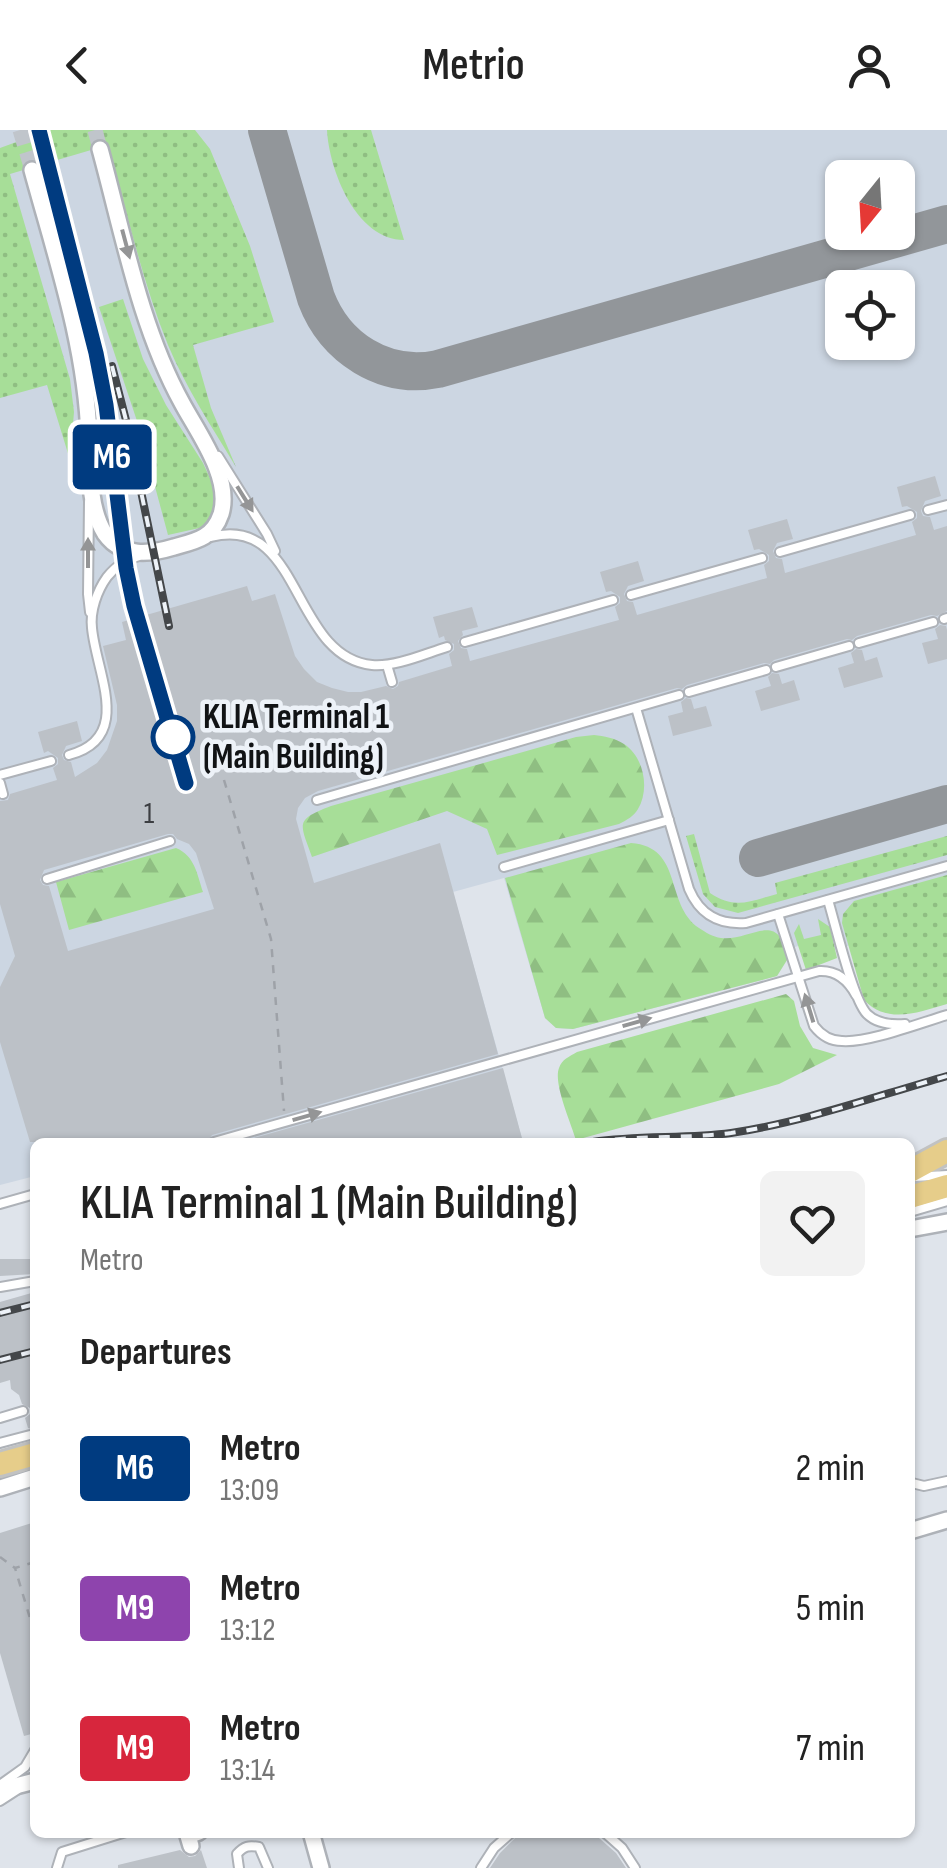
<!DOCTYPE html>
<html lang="en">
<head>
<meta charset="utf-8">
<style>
	body { margin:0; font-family:"Sofia Sans Condensed",sans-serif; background:#f2f2f2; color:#222; height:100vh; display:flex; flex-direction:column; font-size:38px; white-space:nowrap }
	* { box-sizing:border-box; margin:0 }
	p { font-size:32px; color:#767676 }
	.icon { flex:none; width:55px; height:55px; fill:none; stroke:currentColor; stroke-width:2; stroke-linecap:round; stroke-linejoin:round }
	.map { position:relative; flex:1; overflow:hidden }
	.side { position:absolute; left:30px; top:1008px; width:885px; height:700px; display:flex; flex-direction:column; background:#fff; border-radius:15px; box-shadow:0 2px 8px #0004 }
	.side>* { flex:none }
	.badge { padding:0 20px; border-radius:8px; font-size:35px; line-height:65px }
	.needle { width:65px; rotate:198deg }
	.buttons { position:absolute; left:825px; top:30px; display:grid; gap:20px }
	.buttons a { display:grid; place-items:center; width:90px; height:90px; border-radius:15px; background:#fff; box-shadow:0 2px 8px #0004; font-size:50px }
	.map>.badge { position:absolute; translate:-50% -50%; box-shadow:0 0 0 5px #fff }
	h2 { padding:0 50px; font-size:38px; line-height:90px }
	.round { display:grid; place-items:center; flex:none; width:105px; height:105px; border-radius:15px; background:#f2f2f2 }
	.overview { display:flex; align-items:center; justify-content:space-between; height:170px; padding:0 50px }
	h1 { font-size:48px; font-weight:600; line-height:75px }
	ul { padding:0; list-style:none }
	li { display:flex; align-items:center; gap:30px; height:140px; padding:0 50px }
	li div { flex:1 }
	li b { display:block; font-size:38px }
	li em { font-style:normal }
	li .badge { min-width:110px; font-weight:700; text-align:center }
	header { display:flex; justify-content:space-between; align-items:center; height:130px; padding:0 50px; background:#fff; font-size:45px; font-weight:600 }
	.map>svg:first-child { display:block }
	.built { fill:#ccd6e2; fill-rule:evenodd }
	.grass { fill:url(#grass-dots) }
	.forest { fill:url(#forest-firs) }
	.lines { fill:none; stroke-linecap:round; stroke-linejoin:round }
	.taxiway { stroke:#92969a; stroke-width:38 }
	.building { fill:#bcc1c7; fill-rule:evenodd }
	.street-tunnel { stroke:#c0c5cb; stroke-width:15; stroke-dasharray:15 8; stroke-linecap:butt }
	.lane-casing { stroke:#aeb2b8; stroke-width:12 }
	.street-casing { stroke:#aeb2b8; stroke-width:20 }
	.primary-casing { stroke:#c1c2c2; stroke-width:28 }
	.path { stroke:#9ea2a8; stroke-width:2.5; stroke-dasharray:8 8; stroke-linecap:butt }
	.lane { stroke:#fff; stroke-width:8 }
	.street { stroke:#fff; stroke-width:15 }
	.primary { stroke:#e6cd8a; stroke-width:22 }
	.rail-casing { stroke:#44474a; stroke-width:8 }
	.rail { stroke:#edf2f8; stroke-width:4; stroke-dasharray:11; stroke-linecap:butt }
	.oneway { fill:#949596 }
	.line-casing { stroke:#fff; stroke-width:22 }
	.line { stroke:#003b80; stroke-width:15 }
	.stop-dot { fill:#fff; stroke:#003b80; stroke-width:5 }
	.labels { text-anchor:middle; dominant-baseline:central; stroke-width:9; stroke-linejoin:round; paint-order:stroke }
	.number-label { font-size:30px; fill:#3c3e42 }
	.stop-label { font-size:35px; font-weight:bold; fill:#111315; stroke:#edf2f8; text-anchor:start }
</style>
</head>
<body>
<header><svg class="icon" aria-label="back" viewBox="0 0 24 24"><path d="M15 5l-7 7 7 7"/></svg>Metrio<svg class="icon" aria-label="person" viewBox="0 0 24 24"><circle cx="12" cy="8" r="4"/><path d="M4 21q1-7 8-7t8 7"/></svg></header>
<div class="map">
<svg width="947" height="1738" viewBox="0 0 947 1738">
	<defs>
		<pattern id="grass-dots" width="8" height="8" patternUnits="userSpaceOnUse" patternTransform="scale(2.5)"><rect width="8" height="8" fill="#a7de98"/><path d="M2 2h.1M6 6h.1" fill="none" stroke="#8fbe82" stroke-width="1.8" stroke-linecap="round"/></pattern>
		<pattern id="forest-firs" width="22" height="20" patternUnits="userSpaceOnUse" patternTransform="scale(2.5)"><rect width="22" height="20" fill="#a7de98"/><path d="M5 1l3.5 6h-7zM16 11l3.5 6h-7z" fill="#8fbe82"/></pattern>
	</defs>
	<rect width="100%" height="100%" fill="#dfe4eb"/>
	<path class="built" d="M0,0H947V871L860,812L835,820L831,805L786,820L787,830L777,846L573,899L556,898L545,888L504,748L453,762L523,1012H35V1046L0,1055ZM842,48H898V102H842ZM842,158H898V212H842Z"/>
	<g class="grass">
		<path d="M49,0H195L210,19L250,116L274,192L193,215L211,278L236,337C212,297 186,258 168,215C142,151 127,82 108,15L10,44L70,249L74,282L70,330L47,255L0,268V18Z"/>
		<path d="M327,0H371L404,110C356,110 329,40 327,0Z"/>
		<polygon points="123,169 143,229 166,275 203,333 215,359 214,385 204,397 168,405 139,297 99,177"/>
		<path d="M694,704L710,763C735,780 750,771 777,764L775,753L947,706V725L738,783L715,777L703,764L686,706Z"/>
		<path d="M947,745V874C919,882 888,895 864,870L842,793L843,784L854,771Z"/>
		<polygon points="818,789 830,797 837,828 806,840 794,803 799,794 804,809 821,805"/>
	</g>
	<g class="forest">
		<path d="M594,605C604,606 615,608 624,614C644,627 650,659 638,679C634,686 627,690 619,694L497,725L487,699L447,681L312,727C300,693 294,690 331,676L576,607Z"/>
		<path d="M631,713C684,717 664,774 699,798C705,802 713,807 721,808C749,812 781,777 787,830L777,846L573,899L556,898L545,888L505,748Z"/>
		<path d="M176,718C195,726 197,744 203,762L69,800L56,752Z"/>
		<path d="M786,864L794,871L800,896L813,918L837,925L779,954L576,1010C571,993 553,953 559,938C562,929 569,927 577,922Z"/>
	</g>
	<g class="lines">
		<g class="taxiway">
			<path d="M267,0L316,168C335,218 384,250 438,239L947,94"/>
			<polyline points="758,728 947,674"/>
		</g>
	</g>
	<g class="building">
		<path d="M935,346L941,366L925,371L921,381L923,386L930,387L934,400L947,396V481L937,486L931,485L857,506L852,510L847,509L774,530L770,534L764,533L687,555L682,559L677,558L318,661L305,668L298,678L296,689L314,753L440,713L498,924L212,1005L207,1012H30L0,912V857L15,826L0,774V671L8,670L10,664L57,650L53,638L58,634V628L48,621L44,623L38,602L77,591L82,611L66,616L62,625L64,630L71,632L75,647L97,633L107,620L117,591V575L103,516L126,510L122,492L247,456L252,471L275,464L295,526L304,539L317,552L332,558L348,562H361L386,556L393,559L398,556L399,552L452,536L449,524L454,520V514L445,510L444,506L439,508L433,487L472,477L478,497L462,501L463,505L458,511L461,518L467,519L470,531L619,490L615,477L620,473V467L611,461L606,462L600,442L638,431L644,451L628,456L624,464L627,471L633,472L637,485L767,448L764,435L769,431V425L759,419L754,420L748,400L787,389L793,409L777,413L773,421L776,428L782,429L785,443L916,405L912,392L917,388V382L907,376L902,377L897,357ZM168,704H173L177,709L189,714L196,723L214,779L68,821L49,756L43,755L40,750L44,740Z"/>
		<polygon points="940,495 946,496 947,500 947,529 928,534 922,513 938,509 935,499"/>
		<polygon points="856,519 862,520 865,531 877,527 883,547 844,558 838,538 854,533 851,523"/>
		<polygon points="772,543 779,544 782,554 794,550 800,570 761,581 755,561 771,556 768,547"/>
		<polygon points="686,568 691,569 694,579 706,576 712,596 673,606 668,586 683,582 681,572"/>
		<polygon points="503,938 523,1012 240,1012"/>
		<polygon points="0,1129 35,1129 35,1144 0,1146"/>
		<polygon points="35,1162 35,1300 28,1298 25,1288 30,1284 30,1278 22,1274 19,1265 11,1259 10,1250 0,1253 0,1172"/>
		<polygon points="35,1392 35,1603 24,1606 0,1523 0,1403"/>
		<polygon points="521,1702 597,1702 599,1708 616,1723 626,1738 490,1738 500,1723"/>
		<polygon points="180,1720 189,1727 195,1726 201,1720 207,1738 118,1738 118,1735"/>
	</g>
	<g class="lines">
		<g class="street-tunnel">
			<polyline points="20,0 32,40"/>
			<polyline points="95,0 100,19"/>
		</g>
		<defs>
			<g id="lane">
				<polyline points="218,326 267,404 275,421"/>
				<polyline points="89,372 88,464 90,482"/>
				<polyline points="928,380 947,375"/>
				<path d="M211,407C302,383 291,527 372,535C396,537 424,524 447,517"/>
				<polyline points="780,422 910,385"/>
				<polyline points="631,465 762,428"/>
				<polyline points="944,489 947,488"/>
				<polyline points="465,512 613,470"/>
				<polyline points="859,513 933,492"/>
				<polyline points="387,535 392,552"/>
				<polyline points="776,537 849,516"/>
				<polyline points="689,562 766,540"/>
				<path d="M636,578L689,759C700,785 719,795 746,793L947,736"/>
				<path d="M69,625C134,608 96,543 92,498C90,481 97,461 107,447C116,436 126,429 139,426"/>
				<polyline points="0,645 51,631"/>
				<polyline points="0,653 3,664"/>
				<polyline points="317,670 679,565"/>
				<polyline points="504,737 669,690"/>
				<polyline points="47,749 170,711"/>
				<path d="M828,770C835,793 853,870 867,884C877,894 892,895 905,894"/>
				<path d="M778,784L814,896C821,905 830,911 842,911C868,913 920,893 947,885"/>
				<path d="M214,1012L819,841C837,840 848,850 856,865"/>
				<polyline points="914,1047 947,1045"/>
				<polyline points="0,1074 35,1064"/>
				<polyline points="910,1082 947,1071"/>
				<polyline points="0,1157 35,1151"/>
				<polyline points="0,1288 23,1281"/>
				<polyline points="0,1313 30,1305"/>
				<polyline points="912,1353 924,1356 947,1351"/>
				<polyline points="0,1655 25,1637 35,1620"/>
				<polyline points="0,1671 17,1660"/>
				<polyline points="604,1702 622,1718 635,1738"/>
				<polyline points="57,1738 62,1722 126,1702"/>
				<path d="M239,1738L237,1724C244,1716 249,1715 259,1717L268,1738"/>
				<polyline points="481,1738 494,1718 512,1702"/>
			</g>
			<g id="street">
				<path d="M32,40C56,128 86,216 89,307C90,337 88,377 105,404C122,428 151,424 174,417C196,411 213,408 221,384C232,348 198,303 182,273C140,197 123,103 100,19"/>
				<polyline points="910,1099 947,1092"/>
				<polyline points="0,1358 35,1347"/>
				<polyline points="910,1401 947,1390"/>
				<polyline points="0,1660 35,1651"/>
				<polyline points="311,1702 321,1738"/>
				<polyline points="191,1716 188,1706 199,1702"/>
			</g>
			<g id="primary">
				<polyline points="910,1041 947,1021"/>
				<polyline points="910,1067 947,1056"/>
				<polyline points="0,1334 35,1324"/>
			</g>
		</defs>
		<use href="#lane" class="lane-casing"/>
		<use href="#street" class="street-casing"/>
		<use href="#primary" class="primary-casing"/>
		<g class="path">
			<polyline points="224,650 271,809 284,981"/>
			<polyline points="0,1427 15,1438"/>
			<polyline points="35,1432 15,1438 35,1505"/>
			<polyline points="35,1584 32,1586 35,1599"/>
		</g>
		<use href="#lane" class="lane"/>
		<use href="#street" class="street"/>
		<use href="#primary" class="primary"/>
		<defs>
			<g id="rail">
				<path d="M49,36C70,115 94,194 106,275C118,351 120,428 142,502"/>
				<polyline points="112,236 127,294 169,496"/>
				<path d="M593,1012C639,1005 685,1009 731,1003C804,992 876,966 947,946"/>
				<polyline points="0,1183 35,1174"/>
				<polyline points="0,1230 35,1221"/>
			</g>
		</defs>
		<use href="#rail" class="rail-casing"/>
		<use href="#rail" class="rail"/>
	</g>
	<defs><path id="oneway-solid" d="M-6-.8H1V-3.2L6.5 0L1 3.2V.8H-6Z" transform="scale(2.5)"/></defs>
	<g class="oneway">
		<use href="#oneway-solid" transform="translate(126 114) rotate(75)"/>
		<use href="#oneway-solid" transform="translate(245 369) rotate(58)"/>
		<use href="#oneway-solid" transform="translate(88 423) rotate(-90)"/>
		<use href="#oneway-solid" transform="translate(809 878) rotate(-107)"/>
		<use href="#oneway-solid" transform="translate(637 892) rotate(-16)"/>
		<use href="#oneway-solid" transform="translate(307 986) rotate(-16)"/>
	</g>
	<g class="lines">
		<defs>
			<polyline id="line" points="39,0 96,223 106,275 126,438 134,476 186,653"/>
		</defs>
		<use href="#line" class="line-casing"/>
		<use href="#line" class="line"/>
	</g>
	<circle class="stop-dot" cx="173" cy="607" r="20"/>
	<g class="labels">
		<g class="number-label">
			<text x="149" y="684">1</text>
		</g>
		<g class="stop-label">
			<text x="203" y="587">KLIA Terminal 1<tspan x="203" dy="40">(Main Building)</tspan></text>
		</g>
	</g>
</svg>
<div class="buttons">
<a><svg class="needle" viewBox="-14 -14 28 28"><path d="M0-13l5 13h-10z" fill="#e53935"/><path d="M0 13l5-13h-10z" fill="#767676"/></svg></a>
<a><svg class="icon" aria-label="locate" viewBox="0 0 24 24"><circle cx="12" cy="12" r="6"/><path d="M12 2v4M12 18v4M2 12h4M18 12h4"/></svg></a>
</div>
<b class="badge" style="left:112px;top:327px;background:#003b80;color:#fff">M6</b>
<section class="side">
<div class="overview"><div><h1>KLIA Terminal 1 (Main Building)</h1><p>Metro</p></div><a class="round"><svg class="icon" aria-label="heart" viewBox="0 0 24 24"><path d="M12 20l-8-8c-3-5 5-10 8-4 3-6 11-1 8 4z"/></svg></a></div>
<h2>Departures</h2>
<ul>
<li><span class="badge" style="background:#003b80;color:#fff">M6</span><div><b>Metro</b><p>13:09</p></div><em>2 min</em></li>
<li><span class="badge" style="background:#8e44ad;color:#fff">M9</span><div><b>Metro</b><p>13:12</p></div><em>5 min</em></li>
<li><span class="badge" style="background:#d7263d;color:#fff">M9</span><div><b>Metro</b><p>13:14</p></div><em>7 min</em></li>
</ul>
</section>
</div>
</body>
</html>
